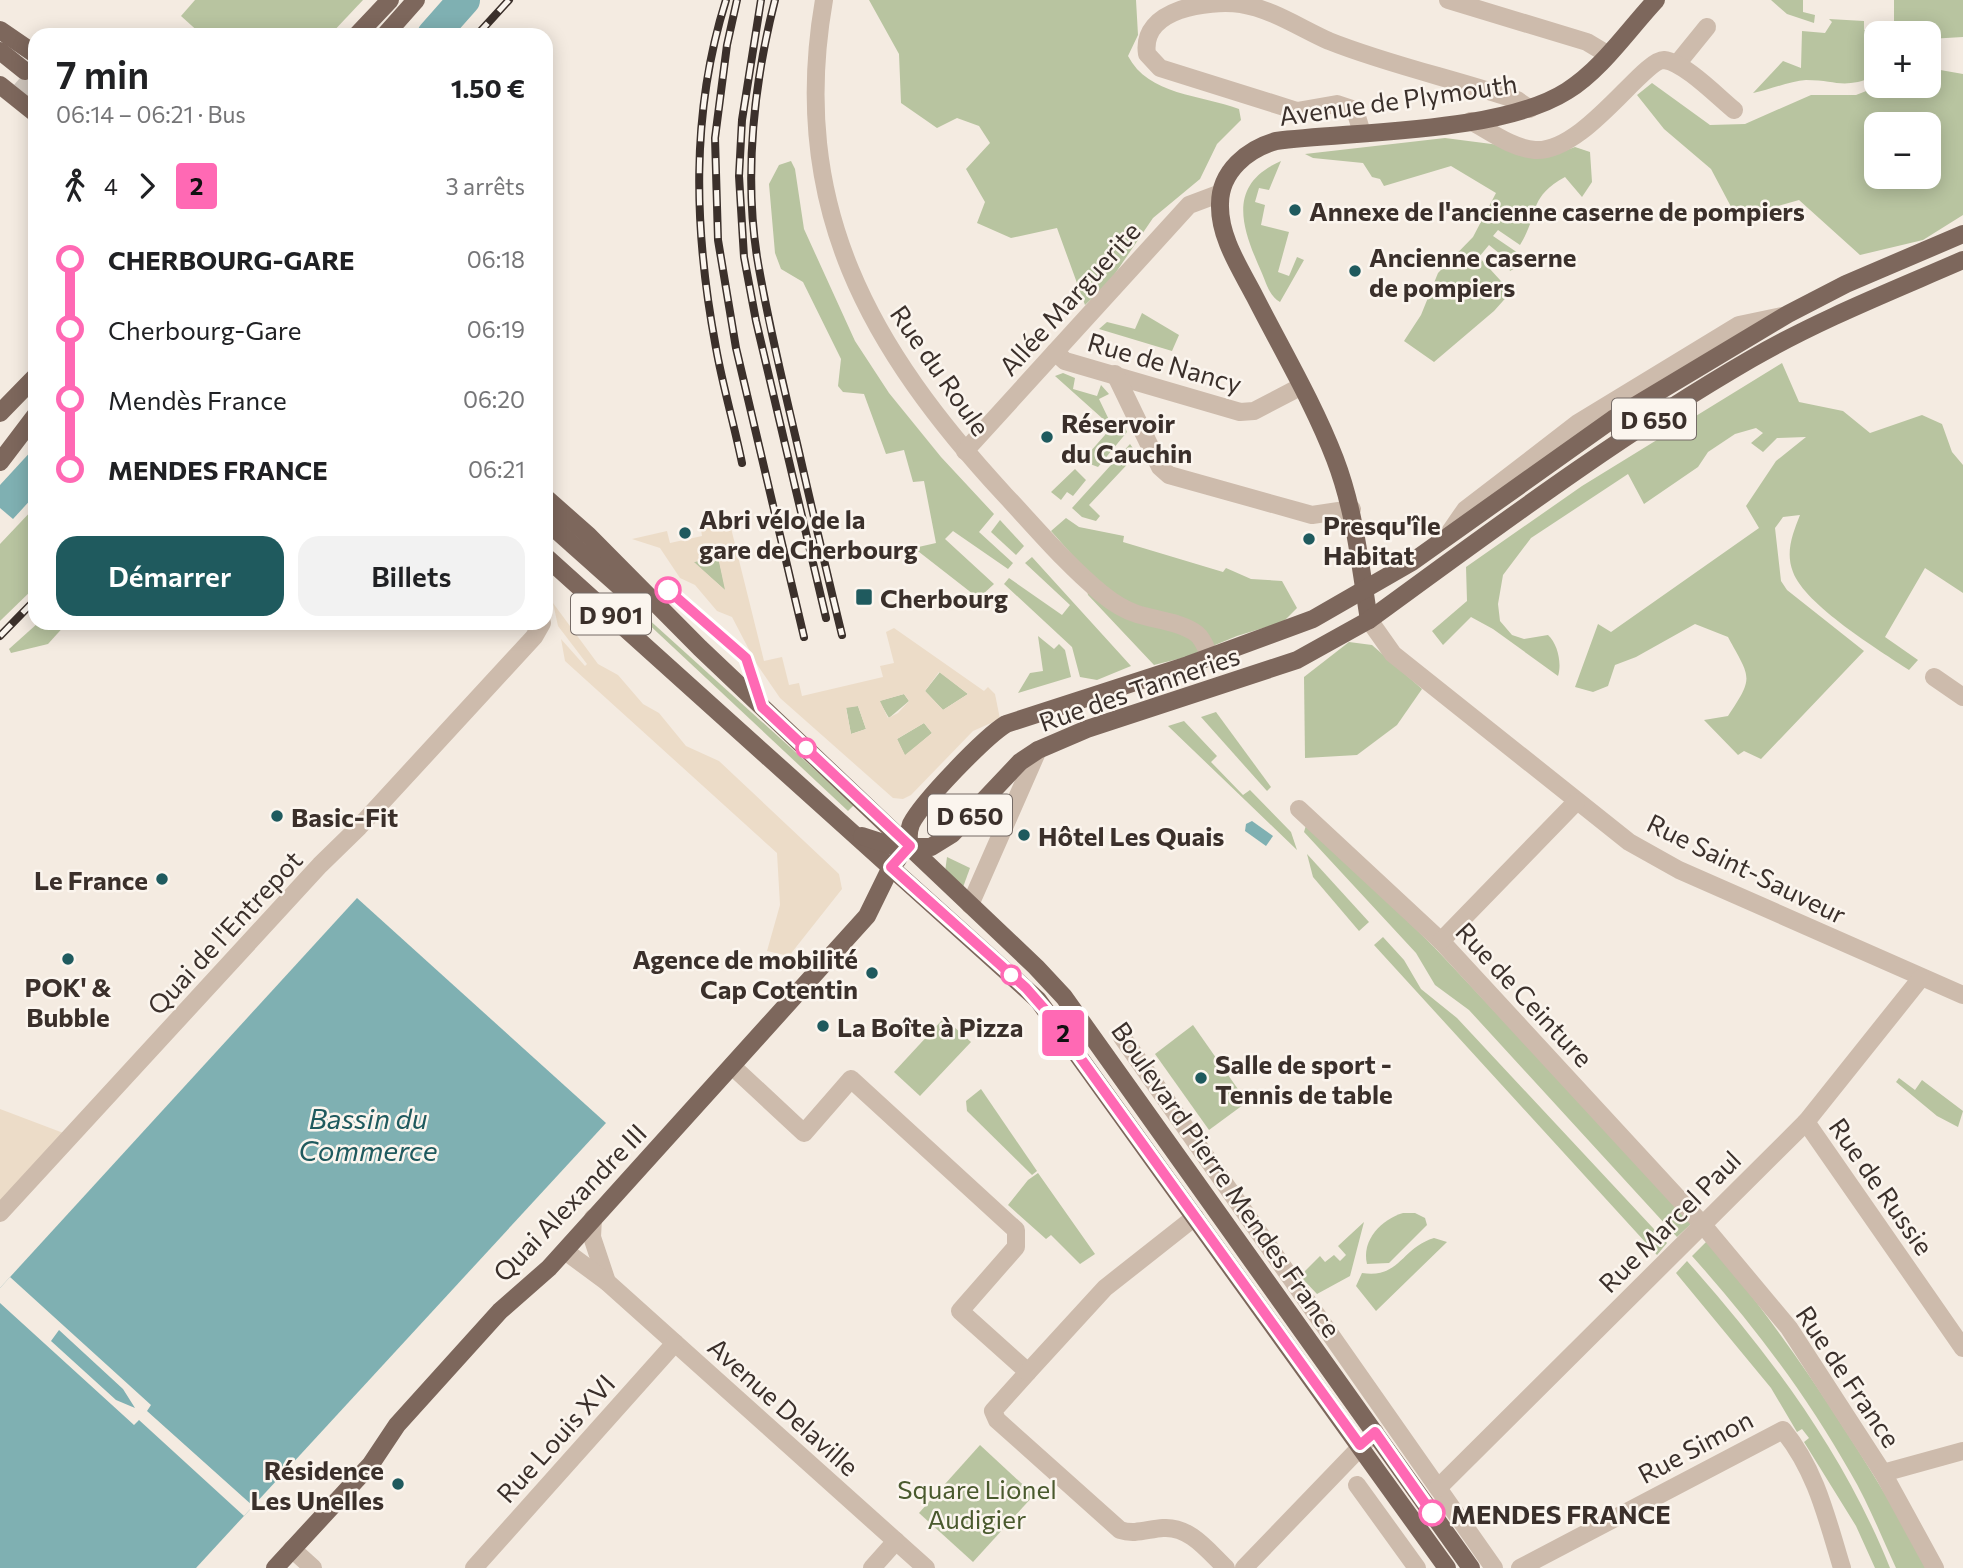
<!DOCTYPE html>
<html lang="fr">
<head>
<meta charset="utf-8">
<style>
	body { margin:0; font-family:Commissioner,sans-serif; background:#f2f2f2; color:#202124; height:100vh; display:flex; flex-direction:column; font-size:26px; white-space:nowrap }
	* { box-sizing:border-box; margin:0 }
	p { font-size:23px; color:#757577 }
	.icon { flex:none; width:38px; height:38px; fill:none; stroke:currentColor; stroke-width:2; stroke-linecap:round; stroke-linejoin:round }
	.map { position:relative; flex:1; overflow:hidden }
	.panel { position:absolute; left:28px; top:28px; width:525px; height:602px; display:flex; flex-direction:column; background:#fff; border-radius:21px; box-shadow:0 4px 18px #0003 }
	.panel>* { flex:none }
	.badge { padding:0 14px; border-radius:5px; font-size:24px; line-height:46px }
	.buttons { position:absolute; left:1864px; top:21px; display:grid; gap:14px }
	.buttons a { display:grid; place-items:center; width:77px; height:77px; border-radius:14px; background:#fff; box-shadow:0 4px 18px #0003; font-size:35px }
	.map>.badge { position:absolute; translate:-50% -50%; box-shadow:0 0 0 4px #fff }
	.legs { display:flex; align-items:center; gap:10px; height:77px; padding:0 28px; font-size:23px }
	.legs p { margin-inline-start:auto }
	.headline { display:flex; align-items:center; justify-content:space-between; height:119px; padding:0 28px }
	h1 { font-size:38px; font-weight:600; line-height:52px }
	.cta { display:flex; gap:14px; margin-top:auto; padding:14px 28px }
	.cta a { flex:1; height:80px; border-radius:21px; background:#1f5a5e; color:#fff; font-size:28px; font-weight:600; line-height:80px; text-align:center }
	.cta a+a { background:#f2f2f2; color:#202124 }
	ul { padding:0 28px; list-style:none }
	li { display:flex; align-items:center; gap:24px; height:70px; font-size:26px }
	li i { display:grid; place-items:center; width:10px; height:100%; margin:0 9px; background:currentColor }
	li i::after { content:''; width:18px; height:18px; margin:-9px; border:5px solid; border-radius:50%; background:#fff }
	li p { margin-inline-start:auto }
	li:first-child i { background:linear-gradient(#0000 50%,currentColor 0) }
	li:last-child i { background:linear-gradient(currentColor 50%,#0000 0) }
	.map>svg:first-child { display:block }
	.green { fill:#b8c4a0; fill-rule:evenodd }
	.plaza { fill:#ecdcc8; fill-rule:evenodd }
	.water { fill:#7fb0b2 }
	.pier { fill:#f4ebe1; fill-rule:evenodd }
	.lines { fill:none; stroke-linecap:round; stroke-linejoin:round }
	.river { stroke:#7fb0b2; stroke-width:32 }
	.major-tunnel { stroke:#cfc6bd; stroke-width:18; stroke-dasharray:18 9; stroke-linecap:butt }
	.minor { stroke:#cdbbac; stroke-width:18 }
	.major { stroke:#7d675c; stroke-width:18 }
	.rail-casing { stroke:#3b302b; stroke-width:8 }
	.rail { stroke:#fbf5ee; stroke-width:5; stroke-dasharray:16; stroke-linecap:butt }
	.line-1-casing { stroke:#fff; stroke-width:16 }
	.line-1 { stroke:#ff69b4; stroke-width:10 }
	.poi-dot { fill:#1f5a5e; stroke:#fbf5ee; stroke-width:2.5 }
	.stop-1-dot { fill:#fff; stroke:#ff69b4; stroke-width:3.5 }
	.labels { text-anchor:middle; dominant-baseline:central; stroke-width:5; stroke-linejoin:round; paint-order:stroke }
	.shield { fill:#fbf5ee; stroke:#756b66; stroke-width:2 }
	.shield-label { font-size:24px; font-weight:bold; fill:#3b302b }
	.street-label { font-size:26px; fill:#3b302b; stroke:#fbf5ee }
	.poi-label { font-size:26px; font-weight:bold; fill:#3b302b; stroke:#fbf5ee; text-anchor:start }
	.park-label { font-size:26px; fill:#4a5a2e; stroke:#fbf5ee }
	.stop-label { font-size:26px; font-weight:bold; fill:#3b302b; stroke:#fbf5ee; text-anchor:start }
	.water-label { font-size:28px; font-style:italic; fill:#1f5a5e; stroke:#fbf5ee }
</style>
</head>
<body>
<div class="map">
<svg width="1963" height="1568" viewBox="0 0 1963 1568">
	<rect width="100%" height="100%" fill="#f4ebe1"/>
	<g class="green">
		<polygon points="195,0 363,0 330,35 202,35 181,16"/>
		<path d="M869,0H1136L1138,35L1128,56C1148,95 1201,95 1239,109L1241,120L1217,144L1200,179L1153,218L1110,281L1085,305L1057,228L1011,238L977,223L985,202L966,169L990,143L979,126L957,118L937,128L901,103L899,54Z"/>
		<polygon points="1771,0 1803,0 1803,12 1815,15 1814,23 1787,14"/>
		<path d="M1894,0H1963V37L1929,39L1928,33H1876V76C1841,90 1838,80 1806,80C1790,81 1769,90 1753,93L1783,61L1801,68L1802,31L1825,33L1832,22L1829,19L1864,21V30L1879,31L1880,21H1894Z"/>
		<path d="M1929,68L1963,74V215L1923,240L1860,255L1799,200L1737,218L1711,169L1664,129L1637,95L1652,83L1710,125L1745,124L1811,95H1856L1879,86H1928ZM1876,124H1928V177H1876Z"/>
		<path d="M1445,138L1507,146L1544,158L1575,147L1590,152L1592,182L1582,197L1565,177C1527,198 1540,213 1520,245L1498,230L1493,236L1518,253L1517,267L1510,271L1505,258L1489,245L1479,257L1511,292L1494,311L1434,362L1404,341L1421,315L1438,273L1473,237L1496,193L1451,166L1384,186L1380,179L1372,177L1363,163L1313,158L1305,154Z"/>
		<polygon points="791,161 795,169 804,229 855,341 889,393 941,457 994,514 979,532 1013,563 1008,569 953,531 945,539 994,584 969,607 966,605 973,594 914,548 936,543 924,481 913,482 904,450 886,454 864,394 843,392 838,386 841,359 803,282 781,269 775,253 769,184 779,165"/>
		<path d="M1281,161L1269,190L1259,188L1255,202L1265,205L1261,225L1289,232L1278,272L1289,276L1297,257L1304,260L1280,302C1269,296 1266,282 1261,271C1242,228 1226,185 1281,161Z"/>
		<polygon points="1142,313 1179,335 1172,351 1099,329 1107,322 1135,329"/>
		<path d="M1782,363L1799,402L1843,411L1870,433L1922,415L1942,424L1952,452L1963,465V593L1925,568L1885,637L1918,660L1909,670C1879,650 1805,605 1793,572C1785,552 1793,533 1800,515L1783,517L1775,528L1781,581L1787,590L1864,651L1761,759L1744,751L1738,755L1704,720L1728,716C1755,676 1750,678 1728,637L1695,624L1636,657L1615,665L1608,686L1593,692L1575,687L1598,624L1611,632L1759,528L1746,506L1776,461L1806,437L1777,438L1763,452L1751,443L1763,433L1756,428L1735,434L1708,452L1698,467L1644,504L1628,474L1531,538L1503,575L1498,604L1500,621L1512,635L1524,639L1548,635C1558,644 1562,664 1558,676L1493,629L1471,617L1443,645L1432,631L1467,601L1466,567L1582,486Z"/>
		<polygon points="1063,373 1075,378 1073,389 1097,396 1101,385 1109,394 1099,399 1111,424 1121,418 1127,432 1098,467 1082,461 1112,427 1055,376"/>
		<polygon points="1130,444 1137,454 1089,505 1100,516 1096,521 1082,517 1072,508"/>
		<polygon points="1075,469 1086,480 1073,496 1067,492 1061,500 1051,492"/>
		<polygon points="35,507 35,587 0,621 0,544"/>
		<polygon points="1066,518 1079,527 1124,536 1123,542 1223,572 1226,568 1251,579 1282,581 1297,608 1283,622 1237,636 1186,657 1154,665 1088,595 1081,565 1051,531"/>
		<polygon points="1000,520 1024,546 1016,555 991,532"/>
		<polygon points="718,556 726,591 693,562"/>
		<polygon points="1032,557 1131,666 1097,680 1080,677 1072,647 1004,584 1009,578 1062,615 1070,605 1025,563"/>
		<polygon points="614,588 854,805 848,811 612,590"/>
		<polygon points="38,623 67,623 48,644 11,653 9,649"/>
		<polygon points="1038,636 1054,649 1059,644 1065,650 1071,677 1018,693 1030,673 1043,671"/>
		<polygon points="1349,642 1372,645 1422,689 1397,725 1357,755 1305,758 1304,677"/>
		<polygon points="940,672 968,694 943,710 925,691"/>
		<polygon points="904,694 909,701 889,718 879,701"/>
		<polygon points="858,706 866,729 851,734 846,707"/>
		<polygon points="1216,712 1271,787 1267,791 1201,717"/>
		<polygon points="1184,721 1217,756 1211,762 1243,795 1250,790 1291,832 1297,850 1168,726"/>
		<polygon points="924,723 932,733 905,756 897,739"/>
		<polygon points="1307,822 1434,947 1693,1222 1677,1237 1469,1010 1435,985 1416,953 1304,832"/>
		<polygon points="1307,854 1369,922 1359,931 1313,877"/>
		<polygon points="947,857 970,868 962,890 945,872"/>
		<polygon points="1383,937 1404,960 1421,989 1457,1018 1667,1243 1657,1255 1374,945"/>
		<polygon points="944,1018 971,1042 920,1096 894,1072"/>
		<polygon points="1193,1025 1247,1102 1209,1130 1155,1054"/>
		<polygon points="1899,1078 1915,1090 1922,1080 1963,1111 1958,1127 1937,1116 1896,1082"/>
		<polygon points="981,1089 1037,1171 1032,1175 967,1111 966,1101"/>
		<polygon points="1038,1173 1095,1254 1080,1264 1051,1235 1046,1239 1008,1205 1028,1180"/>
		<path d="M1403,1213H1415L1425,1218L1427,1225L1389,1263L1367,1264C1361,1240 1382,1219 1403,1213Z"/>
		<polygon points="1364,1222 1350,1276 1317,1294 1300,1276 1320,1256 1325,1262 1334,1255 1340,1261 1346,1255 1338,1246"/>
		<path d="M1434,1238L1447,1242L1376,1311L1356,1286L1362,1273C1400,1279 1401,1248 1434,1238Z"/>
		<path d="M1707,1241C1793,1342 1862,1453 1929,1568H1896C1881,1536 1868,1502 1850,1472C1806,1394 1752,1323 1692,1256Z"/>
		<path d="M1687,1261C1769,1353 1844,1453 1890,1568H1875L1856,1526L1804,1442L1809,1438L1802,1429L1797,1432L1771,1388L1676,1273Z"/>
		<polygon points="980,1445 1034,1495 973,1562 919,1513"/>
	</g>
	<g class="plaza">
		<path d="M728,516L764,661L782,657L789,685L799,683L802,696L883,677L880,666L894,663L886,632L894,628L984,691L988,687L995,694L1000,719L973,731L911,795L903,799L893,798L780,698L756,663L732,617L717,611L695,585L680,578L660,548L632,539L667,531L670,543L702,536L700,522ZM718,557L725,590L694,562ZM939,672L968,694L943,710L925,691ZM904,694L909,701L898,713L888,718L880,701ZM858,706L866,729L851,734L846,708ZM924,723L932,733L905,755L897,739Z"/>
		<polygon points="553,603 598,664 618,675 643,704 659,713 686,746 719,761 839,874 842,889 789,956 767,951 780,905 777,853 565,661 561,639 585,666 587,664 558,626"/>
		<polygon points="0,1109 66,1134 0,1206"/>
	</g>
	<g class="water">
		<polygon points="35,447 35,495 13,519 0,508 0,485"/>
		<polygon points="1252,821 1273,836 1266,846 1245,831 1246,824"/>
		<polygon points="357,898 606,1123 196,1568 0,1568 0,1288"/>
	</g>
	<path class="pier" d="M10,1277L151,1405L147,1411L253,1506L244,1516L139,1420L134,1425L0,1303V1288ZM59,1330L123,1389L135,1408L116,1400L51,1341Z"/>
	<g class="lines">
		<polyline class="river" points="433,35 464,0"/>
		<polyline class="major-tunnel" points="20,78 35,91"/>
		<g class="minor">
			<path d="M824,0C788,206 870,349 1005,495C1036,528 1066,564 1101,593C1112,602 1124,610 1137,614C1155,620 1182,622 1197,634C1204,640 1206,649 1210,657"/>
			<polyline points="1448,0 1587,42 1607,54"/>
			<polyline points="1677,64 1707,27"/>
			<path d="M1471,121C1491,132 1512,148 1535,150C1584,153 1643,59 1664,60C1684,62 1718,97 1734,110"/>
			<path d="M1362,133L1355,110L1337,104L1297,111L1160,68L1147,54C1140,8 1209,0 1241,4C1272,9 1300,28 1329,41C1389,65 1455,79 1517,100L1530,109"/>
			<polyline points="1055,352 1065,361 1240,412 1254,411 1300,387"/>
			<polyline points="1115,374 1160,467 1169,475 1312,515 1352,509"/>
			<polyline points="965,451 1189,205 1221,193"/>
			<polyline points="1447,536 1465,510 1578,423 1739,325 1782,316"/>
			<polyline points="1369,620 1393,654 1629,842 1679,870 1963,995"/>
			<polyline points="1934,677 1963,697"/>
			<polyline points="1299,809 1441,941 1703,1225 1789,1328 1883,1473 1935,1568"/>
			<polyline points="970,905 1038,750"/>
			<polyline points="1441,941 1576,802"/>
			<polyline points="1122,1037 1494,1568"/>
			<path d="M732,1066L804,1133L851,1079L1016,1230V1247L960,1311L1028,1372L993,1411L997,1420L1120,1530C1135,1535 1148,1529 1163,1528C1190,1526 1208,1551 1226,1568"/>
			<polyline points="1806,1122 1963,1348"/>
			<polyline points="0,1213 320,865 359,827 534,637 542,623"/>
			<polyline points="593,1218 592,1237 607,1282"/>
			<polyline points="565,1251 607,1282 926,1568"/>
			<polyline points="1028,1372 1105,1288 1195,1217"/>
			<polyline points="1883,1473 1963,1451"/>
			<polyline points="1357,1485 1417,1568"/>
			<polyline points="1438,1488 1806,1122 1921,978"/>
			<polyline points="292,1549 313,1568"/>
			<polyline points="474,1568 675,1343"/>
			<polyline points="872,1568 896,1541"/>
			<polyline points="1244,1568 1375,1432"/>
			<path d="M1520,1568L1783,1430C1816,1470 1827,1519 1842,1568"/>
		</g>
		<g class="major">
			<polyline points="0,30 35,54"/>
			<polyline points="357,35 390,0"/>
			<polyline points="385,35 416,0"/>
			<polyline points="0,51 25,71"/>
			<polyline points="0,85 35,113"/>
			<polyline points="0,413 35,377"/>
			<polyline points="0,462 35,416"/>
			<polyline points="546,498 589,536 700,648 1036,967 1064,997 1471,1568"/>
			<polyline points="546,521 638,603"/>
			<polyline points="546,557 1038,1000 1447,1568"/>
			<path d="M1369,620C1360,565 1355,511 1335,459C1314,404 1282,350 1255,297C1240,268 1219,237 1220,204C1220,171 1248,149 1276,141C1356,131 1501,133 1567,91C1602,69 1628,30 1656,0"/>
			<path d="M862,836L896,847H931L952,834L1020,762L1038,750L1087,729L1297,660L1369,620C1494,529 1618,436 1751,359C1818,320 1892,291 1963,260"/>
			<path d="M910,846C908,838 908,832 911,824C922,802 985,737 1006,724L1188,665L1313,619L1412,562L1613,419L1788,314L1846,284L1963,234"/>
			<polyline points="275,1568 371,1464 397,1425 500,1311 549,1268 867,916 891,867 898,859"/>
		</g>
		<defs>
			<g id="rail">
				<path d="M726,0C690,114 694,231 716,348C723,387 734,424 742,463"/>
				<polyline points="737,0 727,45 715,138 718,240 736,348 804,637"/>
				<polyline points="761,0 742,120 739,176 744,257 756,321 826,618"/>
				<path d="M775,0C754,82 744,173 757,257C767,318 782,379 796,439C811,504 826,570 842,635"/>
				<polyline points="477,35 509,0"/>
				<polyline points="0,636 35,600"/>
			</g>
		</defs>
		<use href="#rail" class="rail-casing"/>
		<use href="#rail" class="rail"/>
	</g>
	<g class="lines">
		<defs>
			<polyline id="line-1" points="668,590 746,658 762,707 910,846 891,867 1026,988 1048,1013 1360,1445 1375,1432 1432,1513"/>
		</defs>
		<use href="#line-1" class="line-1-casing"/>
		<use href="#line-1" class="line-1"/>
	</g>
	<g class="poi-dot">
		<circle cx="1295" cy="210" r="7"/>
		<circle cx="1355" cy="271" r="7"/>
		<circle cx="1047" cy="437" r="7"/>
		<circle cx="685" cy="533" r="7"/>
		<circle cx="1309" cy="539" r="7"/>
		<rect x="855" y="588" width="18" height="18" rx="3.5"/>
		<circle cx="277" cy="816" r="7"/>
		<circle cx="1024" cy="835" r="7"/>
		<circle cx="162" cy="879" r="7"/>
		<circle cx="68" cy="959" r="7"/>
		<circle cx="872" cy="973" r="7"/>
		<circle cx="823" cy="1026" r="7"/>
		<circle cx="1201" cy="1078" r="7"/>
		<circle cx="398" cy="1484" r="7"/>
	</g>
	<g class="stop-1-dot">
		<circle cx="668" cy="590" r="12"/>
		<circle cx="806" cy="748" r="9"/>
		<circle cx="1011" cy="975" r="9"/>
		<circle cx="1432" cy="1513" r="12"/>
	</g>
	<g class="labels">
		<g class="shield">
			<rect x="1612" y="398.5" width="84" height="41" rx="5"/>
			<rect x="571" y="593.5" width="80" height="41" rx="5"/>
			<rect x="928" y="794.5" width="84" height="41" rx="5"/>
		</g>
		<g class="shield-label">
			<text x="1654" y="419">D 650</text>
			<text x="611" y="614">D 901</text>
			<text x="970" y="815">D 650</text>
		</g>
		<g class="street-label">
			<text transform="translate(1398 99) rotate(-8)">Avenue de Plymouth</text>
			<text transform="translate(1069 298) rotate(-48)">Allée Marguerite</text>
			<text transform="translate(1165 362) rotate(16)">Rue de Nancy</text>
			<text transform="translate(941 370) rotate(55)">Rue du Roule</text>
			<text transform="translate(1139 688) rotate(-19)">Rue des Tanneries</text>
			<text transform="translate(1747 868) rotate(26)">Rue Saint-Sauveur</text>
			<text transform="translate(224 932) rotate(-47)">Quai de l'Entrepot</text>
			<text transform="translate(1525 994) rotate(47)">Rue de Ceinture</text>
			<text transform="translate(1227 1179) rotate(55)">Boulevard Pierre Mendes France</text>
			<text transform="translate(1882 1186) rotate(55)">Rue de Russie</text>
			<text transform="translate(569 1202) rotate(-46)">Quai Alexandre III</text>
			<text transform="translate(1669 1221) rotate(-45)">Rue Marcel Paul</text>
			<text transform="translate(1849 1376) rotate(56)">Rue de France</text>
			<text transform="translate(784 1406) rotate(42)">Avenue Delaville</text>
			<text transform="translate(555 1438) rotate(-48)">Rue Louis XVI</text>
			<text transform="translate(1695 1446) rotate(-28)">Rue Simon</text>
		</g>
		<g class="poi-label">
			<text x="1309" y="210">Annexe de l'ancienne caserne de pompiers</text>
			<text x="1369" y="256">Ancienne caserne<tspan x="1369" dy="30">de pompiers</tspan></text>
			<text x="1061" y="422">Réservoir<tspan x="1061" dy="30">du Cauchin</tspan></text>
			<text x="699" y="518">Abri vélo de la<tspan x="699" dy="30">gare de Cherbourg</tspan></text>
			<text x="1323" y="524">Presqu'île<tspan x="1323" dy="30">Habitat</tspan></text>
			<text x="880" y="597">Cherbourg</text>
			<text x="291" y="816">Basic-Fit</text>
			<text x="1038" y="835">Hôtel Les Quais</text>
			<text x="148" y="879" text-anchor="end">Le France</text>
			<text x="858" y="958" text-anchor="end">Agence de mobilité<tspan x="858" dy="30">Cap Cotentin</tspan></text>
			<text x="68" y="986" text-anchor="middle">POK' &amp;<tspan x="68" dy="30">Bubble</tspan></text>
			<text x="837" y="1026">La Boîte à Pizza</text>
			<text x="1215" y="1063">Salle de sport -<tspan x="1215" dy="30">Tennis de table</tspan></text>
			<text x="384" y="1469" text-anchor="end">Résidence<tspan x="384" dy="30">Les Unelles</tspan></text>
		</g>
		<g class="park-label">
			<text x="977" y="1488">Square Lionel<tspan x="977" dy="30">Audigier</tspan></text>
		</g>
		<g class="stop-label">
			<text x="1451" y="1513">MENDES FRANCE</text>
		</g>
		<g class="water-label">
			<text x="368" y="1118">Bassin du<tspan x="368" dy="32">Commerce</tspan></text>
		</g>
	</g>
</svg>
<div class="buttons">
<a>+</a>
<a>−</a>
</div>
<b class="badge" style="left:1063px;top:1033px;background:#ff69b4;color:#111">2</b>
<section class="panel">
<div class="headline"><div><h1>7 min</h1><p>06:14 – 06:21 · Bus</p></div><b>1.50 €</b></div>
<div class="legs"><svg class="icon" aria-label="walk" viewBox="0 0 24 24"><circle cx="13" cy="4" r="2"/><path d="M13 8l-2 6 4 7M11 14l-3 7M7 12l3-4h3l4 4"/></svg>4<svg class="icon" aria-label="forward" viewBox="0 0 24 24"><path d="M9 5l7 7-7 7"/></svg><b class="badge" style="background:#ff69b4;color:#111">2</b><p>3 arrêts</p></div>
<ul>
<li><i style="color:#ff69b4"></i><b>CHERBOURG-GARE</b><p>06:18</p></li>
<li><i style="color:#ff69b4"></i><span>Cherbourg-Gare</span><p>06:19</p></li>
<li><i style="color:#ff69b4"></i><span>Mendès France</span><p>06:20</p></li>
<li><i style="color:#ff69b4"></i><b>MENDES FRANCE</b><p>06:21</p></li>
</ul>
<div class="cta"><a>Démarrer</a><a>Billets</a></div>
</section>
</div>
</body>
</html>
